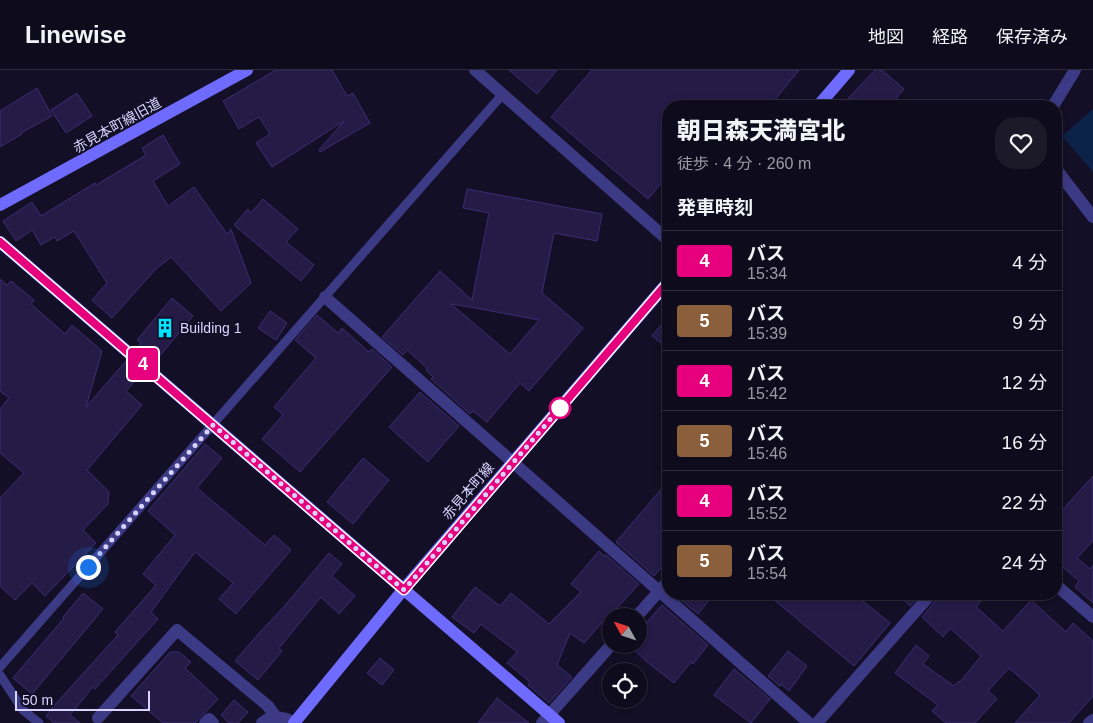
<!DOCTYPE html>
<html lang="ja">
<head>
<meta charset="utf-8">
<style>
	body { margin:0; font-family:Helvetica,"Noto Sans JP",sans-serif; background:#1c1929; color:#f1f3f6; height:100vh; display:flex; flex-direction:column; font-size:19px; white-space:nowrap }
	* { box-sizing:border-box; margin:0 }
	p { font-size:16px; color:#9b9ba3 }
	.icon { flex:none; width:28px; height:28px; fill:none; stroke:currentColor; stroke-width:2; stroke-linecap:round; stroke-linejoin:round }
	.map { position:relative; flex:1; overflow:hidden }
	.details { position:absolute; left:662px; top:30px; width:400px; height:500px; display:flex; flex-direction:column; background:#0e0b1c; border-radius:20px; box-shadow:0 2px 8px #0003,0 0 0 1px #2e2b3b }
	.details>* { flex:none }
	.badge { padding:0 10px; border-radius:4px; font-size:18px; line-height:32px }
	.needle { width:32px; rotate:310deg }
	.buttons { position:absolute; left:602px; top:538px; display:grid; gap:10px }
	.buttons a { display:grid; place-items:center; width:45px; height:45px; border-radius:50%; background:#0e0b1c; box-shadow:0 2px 8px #0003,0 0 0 1px #2e2b3b; font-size:25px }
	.scale { position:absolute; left:15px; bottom:12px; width:135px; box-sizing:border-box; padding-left:5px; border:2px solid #d9d4ff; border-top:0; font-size:14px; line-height:18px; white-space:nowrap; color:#d9d4ff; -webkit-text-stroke:4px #130f26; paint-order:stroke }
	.you { position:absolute; width:25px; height:25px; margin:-12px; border:4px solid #fff; border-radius:50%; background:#1a73e8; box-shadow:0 0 0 8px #1a73e833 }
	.map>.badge { position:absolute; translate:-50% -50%; box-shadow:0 0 0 2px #fff }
	h2 { padding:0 15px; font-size:19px; line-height:45px }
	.round { display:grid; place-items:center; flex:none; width:52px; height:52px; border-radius:20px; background:#1c1929 }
	.overview { display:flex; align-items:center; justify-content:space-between; height:85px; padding:0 15px }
	h1 { font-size:24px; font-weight:800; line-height:38px }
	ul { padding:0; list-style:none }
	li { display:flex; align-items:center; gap:15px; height:60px; padding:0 15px; border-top:1px solid #2e2b3b }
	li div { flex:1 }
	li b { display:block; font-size:19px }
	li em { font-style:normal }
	li .badge { min-width:55px; font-weight:700; text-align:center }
	header { display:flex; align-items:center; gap:30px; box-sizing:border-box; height:70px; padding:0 25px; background:#0e0b1c; border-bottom:1px solid #2e2b3b }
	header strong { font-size:24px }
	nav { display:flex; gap:28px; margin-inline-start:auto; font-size:18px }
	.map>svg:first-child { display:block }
	.water { fill:#0c2248 }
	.building { fill:#241b47; stroke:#3b2d73; fill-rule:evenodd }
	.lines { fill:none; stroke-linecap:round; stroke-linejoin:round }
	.lane { stroke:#3d3a85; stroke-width:9 }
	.street { stroke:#3d3a85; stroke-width:12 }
	.secondary { stroke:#6f6bff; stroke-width:12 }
	.line-casing { stroke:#fff; stroke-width:11 }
	.line { stroke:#e6007e; stroke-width:8 }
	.walk { stroke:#d9d4ff; stroke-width:5; stroke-dasharray:0 9 }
	.stop-dot { fill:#fff; stroke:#e6007e; stroke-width:2.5 }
	.labels { text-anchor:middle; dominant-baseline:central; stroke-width:4; stroke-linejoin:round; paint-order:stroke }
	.street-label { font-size:14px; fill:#d9d4ff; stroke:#130f26 }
	.poi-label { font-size:14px; fill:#d9d4ff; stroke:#130f26; text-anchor:start }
</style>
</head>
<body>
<header>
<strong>Linewise</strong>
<nav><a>地図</a><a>経路</a><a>保存済み</a></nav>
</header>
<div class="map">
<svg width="1093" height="653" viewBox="0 0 1093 653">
	<rect width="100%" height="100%" fill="#130f26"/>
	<polygon class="water" points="1093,39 1093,102 1062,66"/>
	<g class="building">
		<polygon points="276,0 332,0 347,26 353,23 370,53 320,82 319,80 344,51 272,97 256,73 270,64 259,47 239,59 223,31"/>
		<polygon points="509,0 557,0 537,24"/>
		<polygon points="592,0 799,0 770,36 669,36 669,104 648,129 551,47"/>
		<polygon points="875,0 882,0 904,19 890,36 841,36"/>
		<polygon points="37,18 52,46 21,63 22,64 0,77 0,41"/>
		<polygon points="77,23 92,46 66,63 51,40"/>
		<polygon points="163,65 180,94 153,111 168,136 194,117 227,164 231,159 251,213 221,241 171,187 156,199 112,248 92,230 107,213 74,161 57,171 55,167 41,175 32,160 16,171 3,151 32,132 41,146 95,113 96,115 146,85 142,78"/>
		<path d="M467,119L602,144L597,171L554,163L542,223L583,258L529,321L520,313L487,352L473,341L470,344L431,309L433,307L426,300L427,298L407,280L403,285L382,267L440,201L472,230L489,143L463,138ZM451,234L470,237L539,250L510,284Z"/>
		<polygon points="263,129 298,159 286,172 314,195 301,211 234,155 248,139 251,143"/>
		<polygon points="0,209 7,215 11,211 34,230 31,234 65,264 72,255 102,281 86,337 126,291 141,304 126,321 142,335 87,400 109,422 108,434 83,460 96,473 45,526 32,513 15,530 0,516 0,428 24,403 0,383 0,339 9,328 0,321"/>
		<polygon points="172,228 193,246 158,288 156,286 152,292 136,279 141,273 137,270"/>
		<polygon points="270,241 287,253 276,270 258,258"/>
		<polygon points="317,245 338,263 342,258 369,282 372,279 392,297 300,402 262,369 283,345 274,337 316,288 295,270"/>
		<polygon points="669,245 669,279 652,266"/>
		<polygon points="420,322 459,356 428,392 389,357"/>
		<polygon points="205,374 222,388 197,418 265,475 274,465 291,480 236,544 219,529 233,513 195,482 151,542 158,549 95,619 93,617 70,645 80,653 54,653 46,646 51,639 118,565 115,562 156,515 143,504 175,465 148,441"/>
		<polygon points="363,388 389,410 353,454 327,432"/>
		<polygon points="1093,406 1093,471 1077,488 1090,499 1093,495 1093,533 1075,517 1079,511 1056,491 1056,447"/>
		<polygon points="669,410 669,489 654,506 616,472"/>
		<polygon points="599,481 604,486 606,485 639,514 605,551 604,550 584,573 570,563 557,595 572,607 549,633 528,615 530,612 507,593 517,582 481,554 474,563 452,547 475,517 500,536 511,523 549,554 581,522 571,514"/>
		<polygon points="329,483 342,494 332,506 355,526 339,544 321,527 279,578 282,581 258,610 235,591 260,562 282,539"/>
		<polygon points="83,523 103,539 32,624 13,608 64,548 63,547"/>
		<polygon points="674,524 714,524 698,544"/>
		<polygon points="767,524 854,524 890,553 854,596"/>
		<polygon points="897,524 920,524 910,536"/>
		<polygon points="939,524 987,524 976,537 1003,561 1031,530 1066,562 1073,553 1093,571 1093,626 1069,653 1015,653 1040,625 1009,598 988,621 997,629 975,653 946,653 932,641 938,635 895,603 916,575 929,586 923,594 954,616 959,611 960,612 981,586 950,558 943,567 922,547 937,529"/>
		<polygon points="662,535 708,575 693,594 691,592 674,613 647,592 628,574 639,574 639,561"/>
		<polygon points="788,581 807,596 789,621 781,614 780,616 768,606"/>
		<polygon points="170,582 179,582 191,592 185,598 218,629 195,653 163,653 131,626"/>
		<polygon points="380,588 394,600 382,615 367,603"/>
		<polygon points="734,599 770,629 751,653 714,625"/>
		<polygon points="497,628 529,653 478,653"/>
		<polygon points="234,630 248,642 238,653 229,653 221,645"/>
	</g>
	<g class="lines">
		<g class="lane">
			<polyline points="0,597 502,25"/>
			<polyline points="0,605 23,640 39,653"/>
		</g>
		<g class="street">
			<polyline points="475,0 669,171"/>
			<polyline points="1053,36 1075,0"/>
			<polyline points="1056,99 1093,147"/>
			<polyline points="325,227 809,653"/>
			<polyline points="1056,515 1093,547"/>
			<polyline points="637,546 669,510"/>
			<polyline points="98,648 177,560 268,636 275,646"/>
			<polyline points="205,653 209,649 213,653"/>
			<path d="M262,653C272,644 284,647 295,653"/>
			<polyline points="542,653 612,574"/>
			<polyline points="817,653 931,524"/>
			<polyline points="1089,653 1093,650"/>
		</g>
		<g class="secondary">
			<polyline points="818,36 849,0"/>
			<polyline points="0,135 247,0"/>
			<polyline points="0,172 559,653"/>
			<polyline points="294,653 403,520 669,211"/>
		</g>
	</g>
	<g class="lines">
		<defs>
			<polyline id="line" points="0,172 404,520 669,211"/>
		</defs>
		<use href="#line" class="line-casing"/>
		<use href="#line" class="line"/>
		<polyline class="walk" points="88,497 213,355 404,520 565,332 560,338"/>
	</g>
	<defs>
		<symbol id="building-bare" viewBox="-9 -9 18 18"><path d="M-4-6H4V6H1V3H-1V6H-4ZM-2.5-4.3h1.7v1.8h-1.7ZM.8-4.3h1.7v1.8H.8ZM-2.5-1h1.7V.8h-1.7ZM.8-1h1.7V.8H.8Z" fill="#00e5ff" stroke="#130f26" stroke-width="2.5" paint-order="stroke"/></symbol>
	</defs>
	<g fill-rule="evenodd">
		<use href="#building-bare" x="151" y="244" width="28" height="28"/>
	</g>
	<circle class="stop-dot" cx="560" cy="338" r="10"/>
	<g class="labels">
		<g class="street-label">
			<text transform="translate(117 55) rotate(-29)">赤見本町線旧道</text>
			<text transform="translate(468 421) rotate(-49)">赤見本町線</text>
		</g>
		<g class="poi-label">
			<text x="180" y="258">Building 1</text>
		</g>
	</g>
</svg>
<div class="buttons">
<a><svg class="needle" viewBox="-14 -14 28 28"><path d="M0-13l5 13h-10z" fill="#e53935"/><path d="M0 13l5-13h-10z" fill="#9b9ba3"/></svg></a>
<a><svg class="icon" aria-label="locate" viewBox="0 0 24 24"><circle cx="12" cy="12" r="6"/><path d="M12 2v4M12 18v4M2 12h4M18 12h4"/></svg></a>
</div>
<div class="scale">50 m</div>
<div class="you" style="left:88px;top:497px"></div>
<b class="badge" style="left:143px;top:294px;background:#e6007e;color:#fff">4</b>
<section class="details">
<div class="overview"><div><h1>朝日森天満宮北</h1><p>徒歩 · 4 分 · 260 m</p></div><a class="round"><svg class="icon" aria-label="heart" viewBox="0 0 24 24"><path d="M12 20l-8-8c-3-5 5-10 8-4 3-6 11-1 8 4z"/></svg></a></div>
<h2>発車時刻</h2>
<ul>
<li><span class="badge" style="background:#e6007e;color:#fff">4</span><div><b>バス</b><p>15:34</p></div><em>4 分</em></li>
<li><span class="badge" style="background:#8b5e3c;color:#fff">5</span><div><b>バス</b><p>15:39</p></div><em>9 分</em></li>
<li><span class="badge" style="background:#e6007e;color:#fff">4</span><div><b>バス</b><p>15:42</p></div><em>12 分</em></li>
<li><span class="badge" style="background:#8b5e3c;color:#fff">5</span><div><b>バス</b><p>15:46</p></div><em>16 分</em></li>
<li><span class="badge" style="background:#e6007e;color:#fff">4</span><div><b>バス</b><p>15:52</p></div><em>22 分</em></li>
<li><span class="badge" style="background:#8b5e3c;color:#fff">5</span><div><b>バス</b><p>15:54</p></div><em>24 分</em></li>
</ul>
</section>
</div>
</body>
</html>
